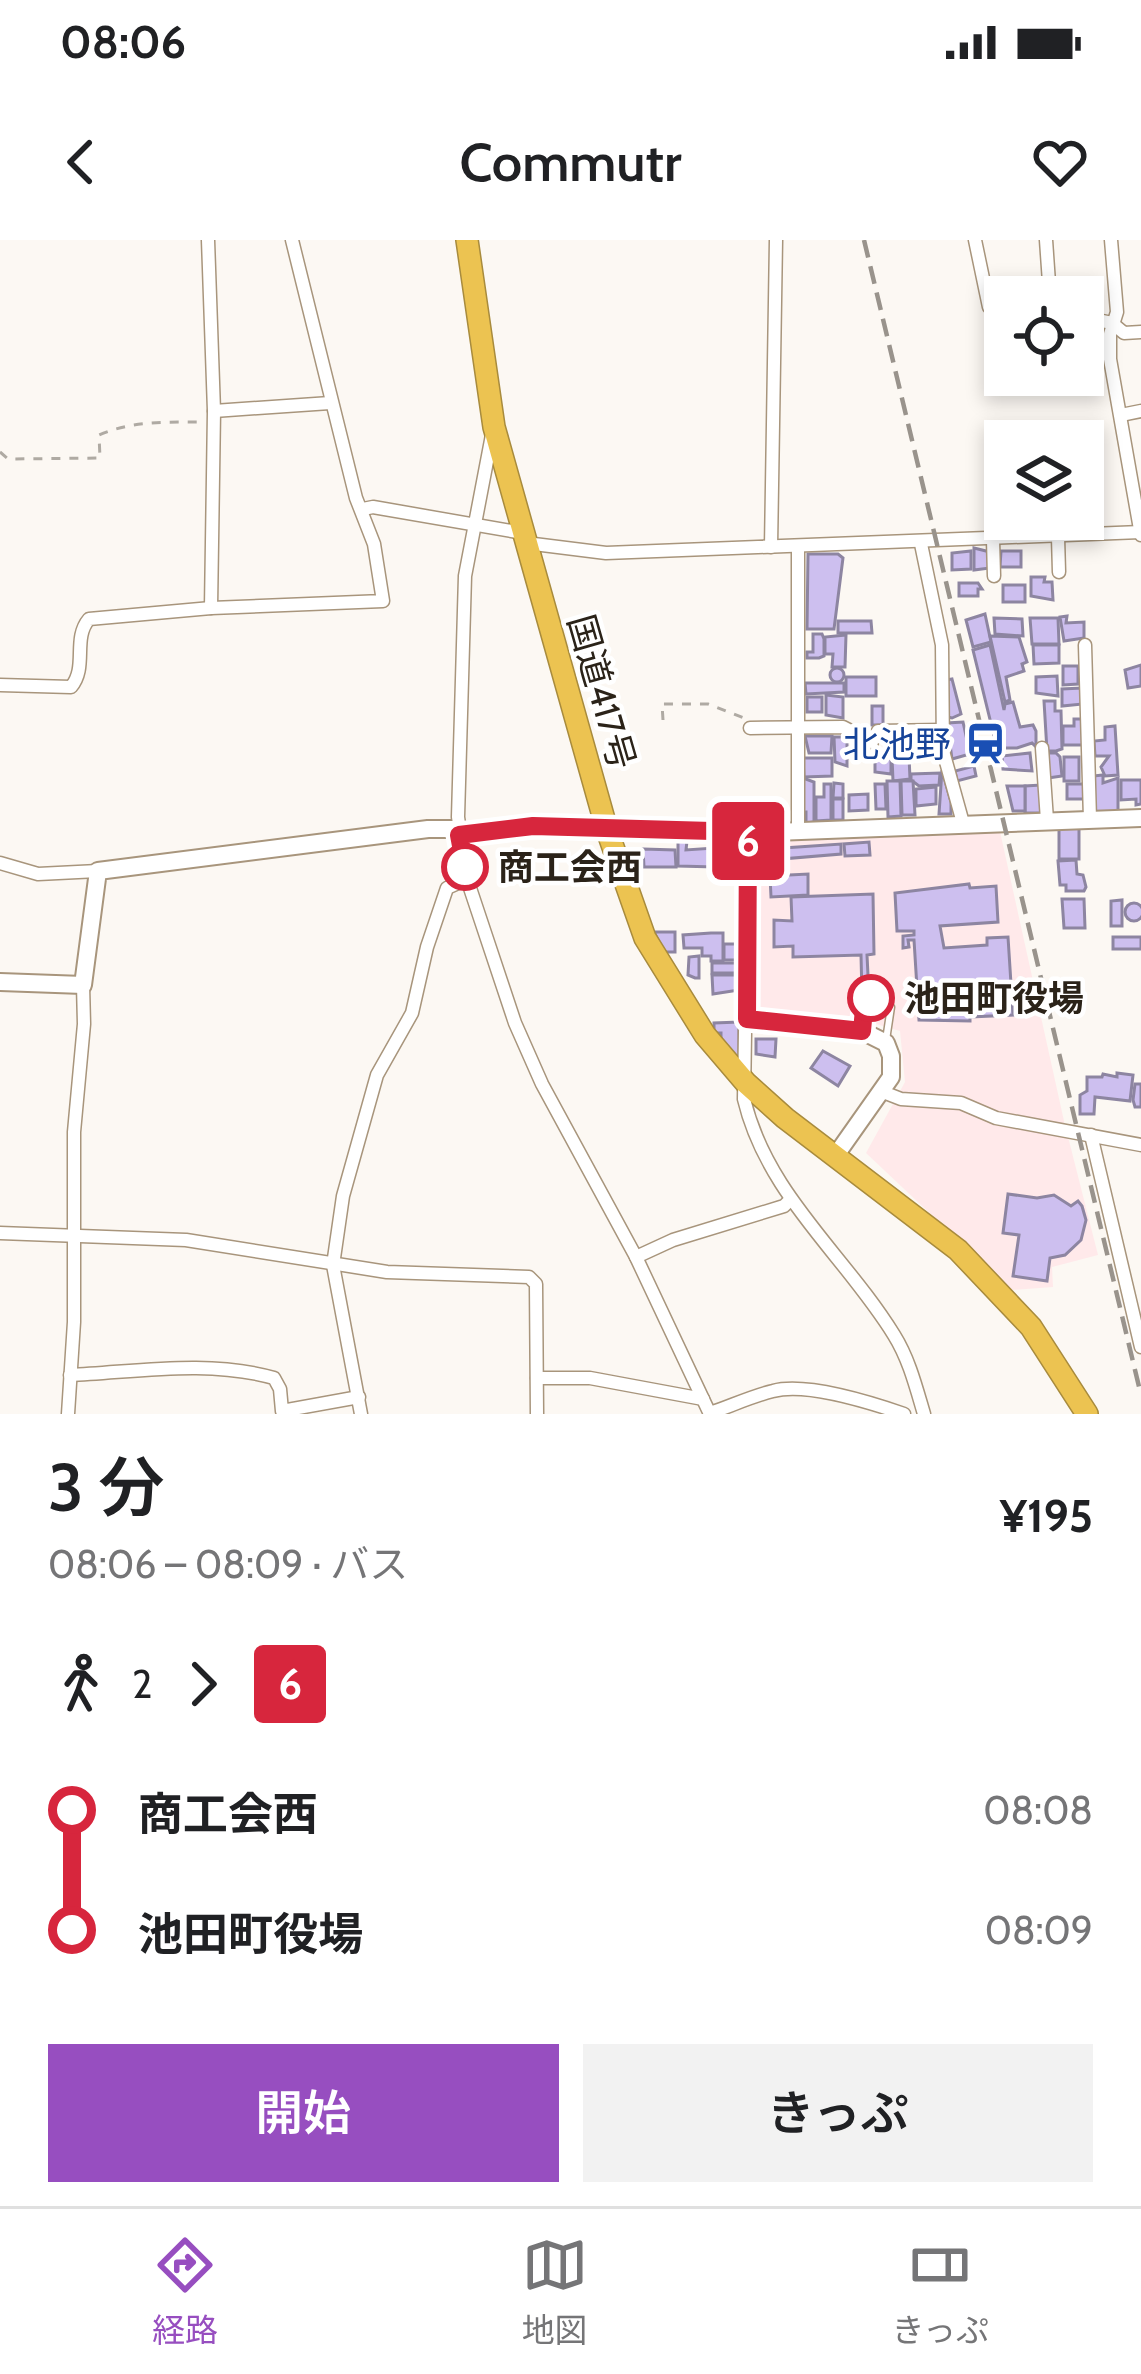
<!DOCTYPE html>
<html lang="ja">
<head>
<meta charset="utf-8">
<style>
	body { margin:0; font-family:Cabin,"Noto Sans JP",sans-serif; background:#f2f2f2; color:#202124; height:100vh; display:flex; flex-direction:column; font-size:45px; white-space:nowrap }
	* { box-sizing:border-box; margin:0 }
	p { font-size:39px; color:#757577 }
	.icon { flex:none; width:66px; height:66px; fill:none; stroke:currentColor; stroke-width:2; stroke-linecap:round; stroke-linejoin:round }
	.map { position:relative; height:1174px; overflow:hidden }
	.drawer { display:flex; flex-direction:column; background:#fff; flex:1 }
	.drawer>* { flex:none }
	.badge { padding:0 24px; border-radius:9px; font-size:42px; line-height:78px }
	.fabs { position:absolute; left:984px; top:36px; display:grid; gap:24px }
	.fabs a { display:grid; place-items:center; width:120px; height:120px; border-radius:0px; background:#fff; box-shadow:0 6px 18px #0003; font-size:60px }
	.map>.badge { position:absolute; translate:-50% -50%; box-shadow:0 0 0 6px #fff }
	.legs { display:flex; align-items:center; gap:18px; height:132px; padding:0 48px; font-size:39px }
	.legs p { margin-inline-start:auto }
	.summary { display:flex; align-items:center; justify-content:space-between; height:204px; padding:0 48px }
	h1 { font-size:66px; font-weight:600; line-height:90px }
	.button { display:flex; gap:24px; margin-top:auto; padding:24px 48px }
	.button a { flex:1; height:138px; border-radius:0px; background:#974ec0; color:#fff; font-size:48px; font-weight:600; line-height:138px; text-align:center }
	.button a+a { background:#f2f2f2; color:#202124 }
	ul { padding:0 48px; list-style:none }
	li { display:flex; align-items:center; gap:42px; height:120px; font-size:45px }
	li i { display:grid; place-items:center; width:18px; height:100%; margin:0 15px; background:currentColor }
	li i::after { content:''; width:30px; height:30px; margin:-15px; border:9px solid; border-radius:50%; background:#fff }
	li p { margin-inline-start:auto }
	li:first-child i { background:linear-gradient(#0000 50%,currentColor 0) }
	li:last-child i { background:linear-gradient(currentColor 50%,#0000 0) }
	.status { display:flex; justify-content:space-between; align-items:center; height:84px; padding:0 60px; background:#fff; direction:ltr }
	.status svg { height:33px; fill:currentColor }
	header { display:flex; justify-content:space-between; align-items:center; height:156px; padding:0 48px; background:#fff; font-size:54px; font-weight:600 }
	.menu { display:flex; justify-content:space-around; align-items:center; height:168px; border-top:3px solid #e0e0e0; background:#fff; font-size:33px; color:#757577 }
	.menu a { display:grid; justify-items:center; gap:6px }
	.menu .on { color:#974ec0 }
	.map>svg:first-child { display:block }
	.commercial { fill:#ffe9ea }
	.building { fill:#cdbfef; stroke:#8d85a1; stroke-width:3 }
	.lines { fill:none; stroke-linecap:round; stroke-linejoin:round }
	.lane-casing { stroke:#a8957c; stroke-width:9 }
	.street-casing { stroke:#a8957c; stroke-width:15 }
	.secondary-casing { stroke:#a8957c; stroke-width:20 }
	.highway-casing { stroke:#a88b3d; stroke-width:24 }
	.path { stroke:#afaaa3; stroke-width:3; stroke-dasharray:9 9; stroke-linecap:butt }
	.lane { stroke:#fff; stroke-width:6 }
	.street { stroke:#fff; stroke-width:12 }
	.secondary { stroke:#fff; stroke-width:16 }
	.highway { stroke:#ecc351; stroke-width:21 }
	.rail { stroke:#99938c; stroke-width:4.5; stroke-dasharray:18 9; stroke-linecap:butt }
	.line-1-casing { stroke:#fff; stroke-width:27 }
	.line-1 { stroke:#d7263d; stroke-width:18 }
	.stop-1-dot { fill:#fff; stroke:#d7263d; stroke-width:6 }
	.labels { text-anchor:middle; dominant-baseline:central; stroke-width:9; stroke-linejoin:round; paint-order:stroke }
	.street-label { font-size:36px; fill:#2b2319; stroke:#fff }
	.transit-label { font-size:36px; fill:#164399; stroke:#fff; text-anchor:end }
	.stop-label { font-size:36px; font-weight:bold; fill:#2b2319; stroke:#fff; text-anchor:start }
</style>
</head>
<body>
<div class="status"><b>08:06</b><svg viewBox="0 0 49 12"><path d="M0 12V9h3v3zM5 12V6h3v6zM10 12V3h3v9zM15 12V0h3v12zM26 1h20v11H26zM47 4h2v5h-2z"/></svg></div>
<header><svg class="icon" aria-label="back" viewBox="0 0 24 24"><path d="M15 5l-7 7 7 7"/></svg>Commutr<svg class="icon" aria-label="heart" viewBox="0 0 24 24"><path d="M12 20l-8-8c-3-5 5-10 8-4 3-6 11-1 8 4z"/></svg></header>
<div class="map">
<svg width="1141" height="1174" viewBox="0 0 1141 1174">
	<rect width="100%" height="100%" fill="#fcf8f3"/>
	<polygon class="commercial" points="999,587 1064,881 1098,1015 1052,1027 1053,1047 1011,1050 866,913 905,842 900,791 848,776 759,770 756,601"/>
	<g class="building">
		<polygon points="974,308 990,312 990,328 974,330"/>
		<polygon points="971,311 971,329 952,330 952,313"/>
		<polygon points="1001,311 1021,311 1021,327 1000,327"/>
		<polygon points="808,314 838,314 843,318 834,389 807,389"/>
		<polygon points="1031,337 1045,337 1044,342 1052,342 1053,360 1031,356"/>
		<polygon points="959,343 978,343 982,349 978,349 978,356 959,356"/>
		<rect x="1003" y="345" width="22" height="17"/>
		<polygon points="985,374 991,402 973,407 966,380"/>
		<polygon points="1067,376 1066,383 1084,382 1084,398 1064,401 1060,377"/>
		<polygon points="994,378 1022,379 1023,396 995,394"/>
		<polygon points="1030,378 1058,378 1059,404 1032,404"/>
		<polygon points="838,381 871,381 872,393 838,393"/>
		<polygon points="813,394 822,394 824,399 824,416 819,418 807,418 807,412 813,412"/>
		<polygon points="846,395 845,427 832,427 833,414 825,414 825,397"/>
		<polygon points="990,396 1019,397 1027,422 1022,424 1024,431 1006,437 1010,460 1005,462"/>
		<polygon points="990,405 1004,470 1005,464 1013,462 1020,487 1033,485 1036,491 1036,507 1032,503 1017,508 997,508 973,410"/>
		<polygon points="1033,405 1059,405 1059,423 1034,424"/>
		<polygon points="1141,425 1141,446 1128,448 1125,430"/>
		<polygon points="1063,426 1078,426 1078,444 1063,445"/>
		<circle cx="837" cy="435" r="7"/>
		<polygon points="1057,436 1058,456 1036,453 1036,437"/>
		<rect x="846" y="437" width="30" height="19"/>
		<polygon points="952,439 961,474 952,478 948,477 946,440"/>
		<polygon points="805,443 844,443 844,452 806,454"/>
		<polygon points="1082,448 1083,464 1062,466 1062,449"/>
		<polygon points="826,455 843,457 843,478 826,475"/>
		<rect x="807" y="457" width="15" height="15"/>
		<polygon points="1044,461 1055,461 1055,471 1061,471 1062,509 1056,511 1047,511"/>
		<rect x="872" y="466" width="11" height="19"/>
		<polygon points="1074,479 1083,479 1083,505 1063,505 1063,486 1074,486"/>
		<polygon points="963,482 970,514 952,519 947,483"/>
		<polygon points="1115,486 1118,535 1105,536 1101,527 1109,516 1095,516 1094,501 1105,500 1105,487"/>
		<polygon points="805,496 832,496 831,513 809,513"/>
		<polygon points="914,496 937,496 938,510 914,511"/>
		<polygon points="834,497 847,497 847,526 835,522"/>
		<polygon points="893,497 913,497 913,509 897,509"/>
		<polygon points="875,511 891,515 891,534 875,532"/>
		<polygon points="1030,513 1032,531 1003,529 1002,516"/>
		<polygon points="1048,513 1056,513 1060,517 1062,536 1048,538"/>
		<polygon points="909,516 910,539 893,541 892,517"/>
		<rect x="1064" y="517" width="15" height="24"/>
		<polygon points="803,518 832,518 832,536 804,537"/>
		<polygon points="974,526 976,536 957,541 955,531"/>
		<polygon points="942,530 951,562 951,574 939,574"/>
		<polygon points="940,533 939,545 919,546 911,540 911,534"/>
		<polygon points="1103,535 1103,543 1118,538 1118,573 1093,574 1093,536"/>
		<polygon points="803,538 814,542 814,582 806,583 806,572 802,572"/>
		<polygon points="1121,540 1141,540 1141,564 1136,565 1136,559 1121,560"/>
		<polygon points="887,541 900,541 901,576 888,577"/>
		<polygon points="901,541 913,541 915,575 902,575"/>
		<polygon points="834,543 843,544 843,558 833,558"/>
		<polygon points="824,544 831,544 831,580 816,581 816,557 824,557"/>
		<polygon points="875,544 885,544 886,569 876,569"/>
		<rect x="1067" y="544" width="19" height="15"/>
		<polygon points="1041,545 1041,573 1025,573 1025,546"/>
		<polygon points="1007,546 1025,546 1025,571 1013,571"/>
		<polygon points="936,547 936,564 916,566 916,549"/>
		<polygon points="868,554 868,570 849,571 849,555"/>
		<rect x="833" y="559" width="10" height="21"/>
		<polygon points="1079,587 1079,619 1059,619 1059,588"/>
		<polygon points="678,601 687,601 686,610 714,608 715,627 678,626"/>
		<polygon points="869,602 870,615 845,616 844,604"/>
		<polygon points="841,604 841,614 769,620 769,609"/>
		<polygon points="643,609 675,610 676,627 644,627"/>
		<polygon points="718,618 728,618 728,637 715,637"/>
		<polygon points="728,618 739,618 739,635 729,635"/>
		<polygon points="1076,620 1077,634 1083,635 1086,647 1084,651 1066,651 1066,645 1060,645 1058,621"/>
		<polygon points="808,634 808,655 771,657 770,636"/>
		<polygon points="969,644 970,648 996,646 998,682 940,686 944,708 987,705 987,698 1008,697 1013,775 970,777 970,781 919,780 914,700 908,700 909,707 903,708 903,696 914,695 914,691 897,691 895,653"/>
		<polygon points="873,654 874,714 867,715 869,755 862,756 861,715 793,717 793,706 774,707 774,680 792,681 791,657"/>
		<polygon points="1062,659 1084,659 1085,688 1064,688"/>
		<polygon points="1122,660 1122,686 1111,686 1111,661"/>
		<circle cx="1134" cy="672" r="9"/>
		<polygon points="654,692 675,692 675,712 664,712"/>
		<polygon points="711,693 723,693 723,721 711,721 711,716 702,716 702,708 684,708 683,695"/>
		<rect x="1113" y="697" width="28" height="12"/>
		<rect x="724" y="704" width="15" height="16"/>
		<polygon points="699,716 699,738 695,738 688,735 689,717"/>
		<rect x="712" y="723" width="26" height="10"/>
		<polygon points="712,735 738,735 739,750 713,754"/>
		<polygon points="739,782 739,818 733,818 721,801 721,793 714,793 714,783"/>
		<polygon points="756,799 776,799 775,817 756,814"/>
		<polygon points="823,811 850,826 838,846 811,828"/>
		<polygon points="1117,833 1133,835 1130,861 1095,857 1094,874 1080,874 1080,855 1087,851 1087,837 1102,837 1103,834 1117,837"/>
		<polygon points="1135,844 1141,844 1141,867 1135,867 1133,860"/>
		<polygon points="1008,954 1037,958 1054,955 1071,966 1078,961 1082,966 1086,980 1081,1000 1065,1015 1050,1018 1047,1041 1013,1036 1019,995 1003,993"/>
	</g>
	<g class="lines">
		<defs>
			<polyline id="lane" points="862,788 864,769 871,758 881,758 891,767 886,800"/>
			<g id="street">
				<polyline points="208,0 214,171 211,368"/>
				<polyline points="975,0 989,67 995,72 1005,73"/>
				<polyline points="1046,0 1050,57"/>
				<polyline points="1111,0 1117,72 1110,94 1110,119 1141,295"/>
				<polyline points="1083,77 1112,83 1124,93 1141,92"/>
				<polyline points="214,171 330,163"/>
				<polyline points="1121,175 1141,171"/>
				<polyline points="492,195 465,336 458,577 467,639 515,783 542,844 636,1017 710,1174"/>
				<polyline points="363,269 373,267 523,293"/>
				<polyline points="1058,297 1059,332"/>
				<polyline points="993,300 994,336"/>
				<polyline points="526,303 606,313 1141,292"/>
				<polyline points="921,304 942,405 943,511 963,583"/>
				<polyline points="771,307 776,0"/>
				<polyline points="798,307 798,592"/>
				<polyline points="1085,405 1090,579"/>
				<path d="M0,445L71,447C88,427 72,399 89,379L211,368L383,361L374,304L356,258L292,0"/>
				<polyline points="750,488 843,487 872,502"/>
				<polyline points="878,491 943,490"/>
				<polyline points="1042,508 1047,580"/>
				<path d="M748,593L744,859C767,955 844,1014 894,1095C909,1119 916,1147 924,1174"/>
				<polyline points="0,623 38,634 98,631"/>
				<polyline points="883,852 901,859 961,863 996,878 1141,905"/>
				<polyline points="1091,895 1141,1107"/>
				<polyline points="0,993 186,1000 387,1032 529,1037 536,1044 537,1174"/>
				<polyline points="636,1017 673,1000 784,966 790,960"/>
				<path d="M70,1135C137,1132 207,1119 274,1138L280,1149L282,1171L359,1157"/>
				<polyline points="537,1138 590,1138 703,1159"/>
				<path d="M710,1173C731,1166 752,1156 773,1151C806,1142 872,1163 904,1174"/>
				<polyline points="68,1174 74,1082 74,892 84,784 83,745"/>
				<polyline points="361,1174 333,1025 343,956 377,835 412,773 427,707 447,648 467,639"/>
			</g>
			<g id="secondary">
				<polyline points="459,595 533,586 748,593 1141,578"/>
				<polyline points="0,742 83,745 98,631 428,589 458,589"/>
				<polyline points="747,779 862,791 886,803 891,816 891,837 836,915"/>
			</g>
			<polyline id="highway" points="467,0 494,187 607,590 645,698 705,795 746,843 785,878 958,1010 1031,1087 1087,1174"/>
		</defs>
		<use href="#lane" class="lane-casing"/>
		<use href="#street" class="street-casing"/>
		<use href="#secondary" class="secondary-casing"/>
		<use href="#highway" class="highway-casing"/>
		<g class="path">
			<path d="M0,212L8,219L100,218L99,195C131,181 165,182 199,182"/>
			<polyline points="663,480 662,464 708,464 744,478"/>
		</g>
		<use href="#lane" class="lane"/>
		<use href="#street" class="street"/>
		<use href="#secondary" class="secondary"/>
		<use href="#highway" class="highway"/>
		<polyline class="rail" points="864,0 1141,1155"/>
	</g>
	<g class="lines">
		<defs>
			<polyline id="line-1" points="465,627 459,595 533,586 748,592 747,779 862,791 864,769 871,758"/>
		</defs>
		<use href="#line-1" class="line-1-casing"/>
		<use href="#line-1" class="line-1"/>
	</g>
	<defs>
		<symbol id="station-bare" viewBox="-9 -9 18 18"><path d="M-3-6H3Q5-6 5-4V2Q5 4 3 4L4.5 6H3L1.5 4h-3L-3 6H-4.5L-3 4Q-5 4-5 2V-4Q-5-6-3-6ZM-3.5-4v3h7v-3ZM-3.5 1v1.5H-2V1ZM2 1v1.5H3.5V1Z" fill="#1a4fb4" stroke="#fff" stroke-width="2.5" paint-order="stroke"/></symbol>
	</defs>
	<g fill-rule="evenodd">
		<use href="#station-bare" x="956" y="474" width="59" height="59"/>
	</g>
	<g class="stop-1-dot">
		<circle cx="465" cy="627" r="21"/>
		<circle cx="871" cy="758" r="21"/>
	</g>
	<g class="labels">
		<g class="street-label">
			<text transform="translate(602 452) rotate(74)">国道417号</text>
		</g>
		<g class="transit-label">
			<text x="951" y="504">北池野</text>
		</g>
		<g class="stop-label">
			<text x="498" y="627">商工会西</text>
			<text x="904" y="758">池田町役場</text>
		</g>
	</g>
</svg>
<div class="fabs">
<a><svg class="icon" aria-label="locate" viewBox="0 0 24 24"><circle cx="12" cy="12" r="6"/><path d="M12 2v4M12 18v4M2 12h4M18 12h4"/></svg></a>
<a><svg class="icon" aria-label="layers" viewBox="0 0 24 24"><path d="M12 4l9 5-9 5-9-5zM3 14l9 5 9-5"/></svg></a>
</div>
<b class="badge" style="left:748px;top:601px;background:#d7263d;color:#fff">6</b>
</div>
<section class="drawer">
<div class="summary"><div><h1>3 分</h1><p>08:06 – 08:09 · バス</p></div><b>¥195</b></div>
<div class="legs"><svg class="icon" aria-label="walk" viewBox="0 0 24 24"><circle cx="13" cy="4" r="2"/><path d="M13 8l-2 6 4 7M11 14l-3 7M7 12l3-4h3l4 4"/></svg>2<svg class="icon" aria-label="forward" viewBox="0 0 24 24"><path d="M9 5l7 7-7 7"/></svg><b class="badge" style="background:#d7263d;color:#fff">6</b></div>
<ul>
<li><i style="color:#d7263d"></i><b>商工会西</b><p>08:08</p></li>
<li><i style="color:#d7263d"></i><b>池田町役場</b><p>08:09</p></li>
</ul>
<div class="button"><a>開始</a><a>きっぷ</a></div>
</section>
<nav class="menu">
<a class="on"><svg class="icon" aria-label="directions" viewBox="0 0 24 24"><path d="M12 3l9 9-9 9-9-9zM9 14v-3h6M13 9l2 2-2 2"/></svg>経路</a>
<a><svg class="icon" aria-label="map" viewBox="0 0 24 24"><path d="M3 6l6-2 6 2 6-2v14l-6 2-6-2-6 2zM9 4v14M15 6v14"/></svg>地図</a>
<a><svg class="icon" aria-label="tickets" viewBox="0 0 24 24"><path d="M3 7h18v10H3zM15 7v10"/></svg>きっぷ</a>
</nav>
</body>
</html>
